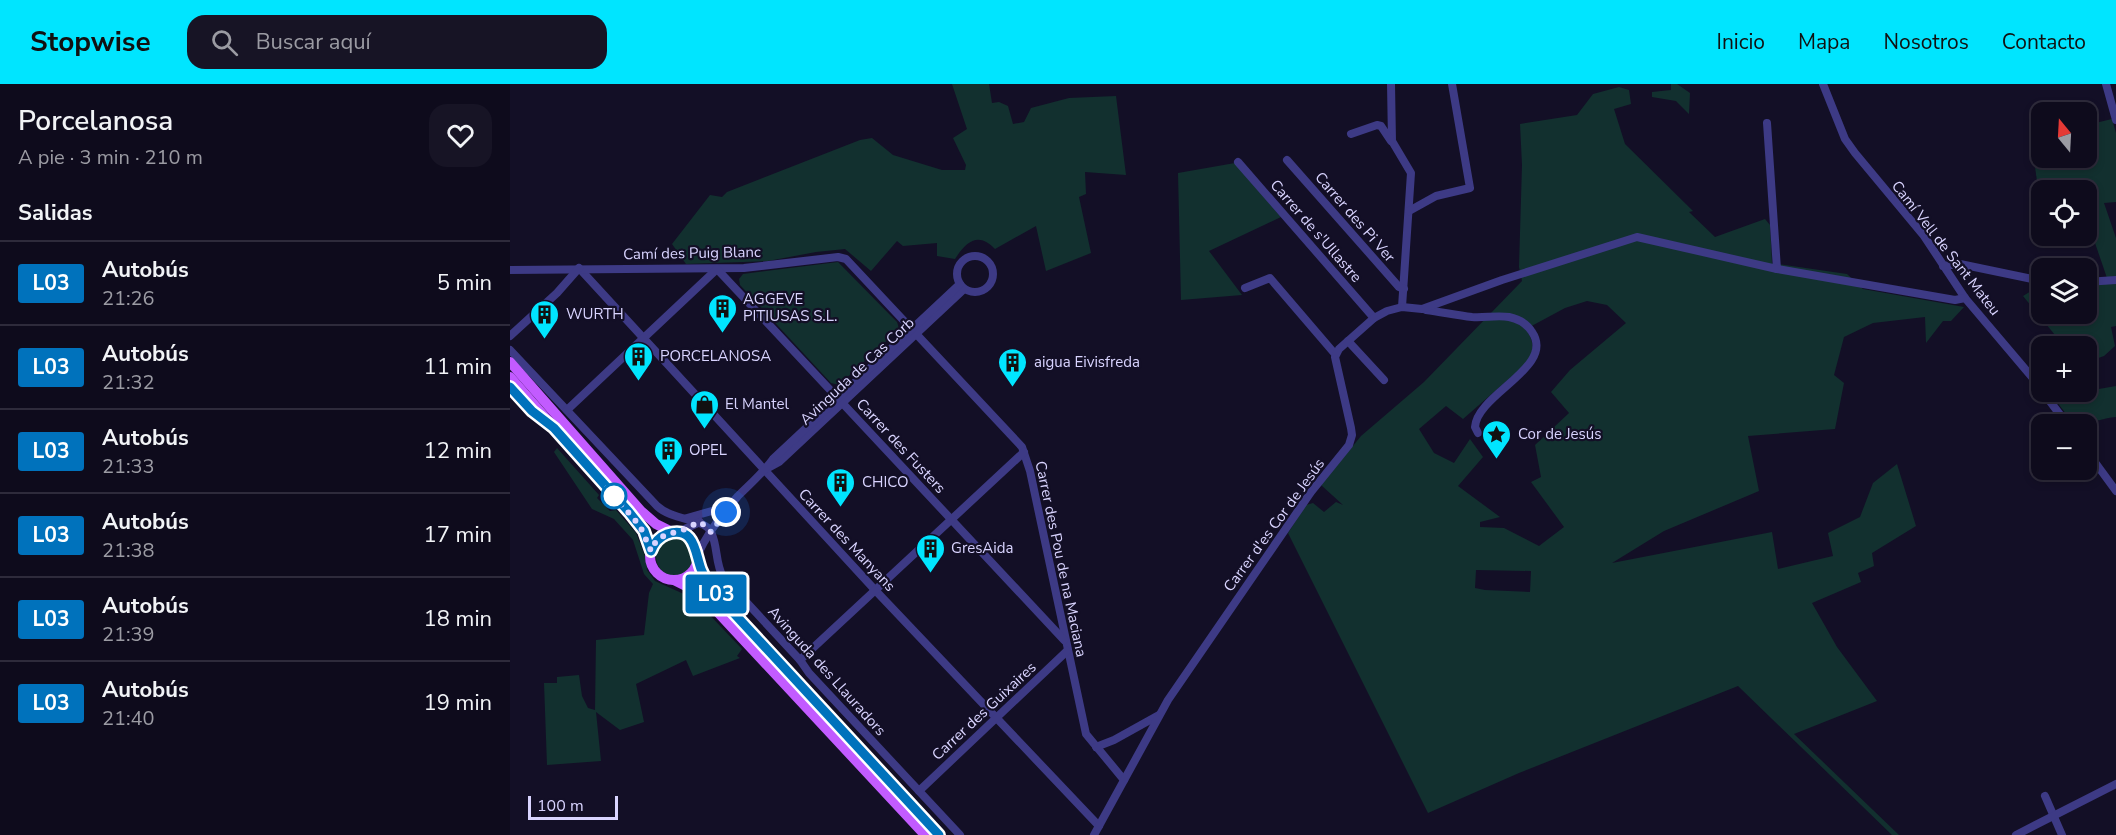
<!DOCTYPE html>
<html lang="es">
<head>
<meta charset="utf-8">
<style>
	body { margin:0; font-family:"Nunito Sans",sans-serif; background:#171425; color:#f1f3f6; height:100vh; display:flex; flex-direction:column; font-size:22px; white-space:nowrap }
	* { box-sizing:border-box; margin:0 }
	p { font-size:20px; color:#9b9ba3 }
	.icon { flex:none; width:33px; height:33px; fill:none; stroke:currentColor; stroke-width:2; stroke-linecap:round; stroke-linejoin:round }
	.map { position:relative; flex:1; overflow:hidden }
	.side { display:flex; flex-direction:column; background:#0e0b1c; width:510px }
	.side>* { flex:none }
	.badge { padding:0 12px; border-radius:4px; font-size:21px; line-height:39px }
	.needle { width:39px; rotate:342deg }
	.tools { position:absolute; left:1521px; top:18px; display:grid; gap:12px }
	.tools a { display:grid; place-items:center; width:66px; height:66px; border-radius:12px; background:#0e0b1c; box-shadow:0 3px 9px #0003,0 0 0 2px #2e2b3b; font-size:30px }
	.scale { position:absolute; left:18px; bottom:15px; width:90px; box-sizing:border-box; padding-left:6px; border:3px solid #d9d4ff; border-top:0; font-size:16px; line-height:21px; white-space:nowrap; color:#d9d4ff; -webkit-text-stroke:4px #130f26; paint-order:stroke }
	.you { position:absolute; width:30px; height:30px; margin:-15px; border:4px solid #fff; border-radius:50%; background:#1a73e8; box-shadow:0 0 0 9px #1a73e833 }
	.map>.badge { position:absolute; translate:-50% -50%; box-shadow:0 0 0 3px #fff }
	h2 { padding:0 18px; font-size:22px; line-height:54px }
	.round { display:grid; place-items:center; flex:none; width:63px; height:63px; border-radius:18px; background:#171425 }
	.overview { display:flex; align-items:center; justify-content:space-between; height:102px; padding:0 18px }
	h1 { font-size:28px; font-weight:600; line-height:45px }
	ul { padding:0; list-style:none }
	li { display:flex; align-items:center; gap:18px; height:84px; padding:0 18px; border-top:2px solid #2e2b3b }
	li div { flex:1 }
	li b { display:block; font-size:22px }
	li em { font-style:normal }
	li .badge { min-width:66px; font-weight:700; text-align:center }
	header { display:flex; align-items:center; gap:36px; box-sizing:border-box; height:84px; padding:0 30px; background:#00e5ff; color:#111 }
	header strong { font-size:28px }
	nav { display:flex; gap:33px; margin-inline-start:auto; font-size:21px }
	.search { width:420px; height:54px; background:#171425; display:flex; align-items:center; gap:15px; box-sizing:border-box; padding:0 21px; border-radius:18px; color:#9b9ba3; font-size:22px }
	main { display:flex; flex:1; min-height:0 }
	.map>svg:first-child { display:block }
	.green { fill:#12302f; fill-rule:evenodd }
	.lines { fill:none; stroke-linecap:round; stroke-linejoin:round }
	.minor { stroke:#3d3a85; stroke-width:8 }
	.major { stroke:#c25bff; stroke-width:10 }
	.line-casing { stroke:#fff; stroke-width:14 }
	.line { stroke:#0072bc; stroke-width:9 }
	.walk { stroke:#d9d4ff; stroke-width:6; stroke-dasharray:0 10.8 }
	.stop-dot { fill:#fff; stroke:#0072bc; stroke-width:3 }
	.labels { text-anchor:middle; dominant-baseline:central; stroke-width:4.5; stroke-linejoin:round; paint-order:stroke }
	.street-label { font-size:15px; fill:#d9d4ff; stroke:#130f26 }
	.poi-label { font-size:15px; fill:#d9d4ff; stroke:#130f26; text-anchor:start }
</style>
</head>
<body>
<header>
<strong>Stopwise</strong>
<div class="search"><svg class="icon" aria-label="search" viewBox="0 0 24 24"><circle cx="10" cy="10" r="6"/><path d="M15 15l6 6"/></svg>Buscar aquí</div>
<nav><a>Inicio</a><a>Mapa</a><a>Nosotros</a><a>Contacto</a></nav>
</header>
<main>
<section class="side">
<div class="overview"><div><h1>Porcelanosa</h1><p>A pie · 3 min · 210 m</p></div><a class="round"><svg class="icon" aria-label="heart" viewBox="0 0 24 24"><path d="M12 20l-8-8c-3-5 5-10 8-4 3-6 11-1 8 4z"/></svg></a></div>
<h2>Salidas</h2>
<ul>
<li><span class="badge" style="background:#0072bc;color:#fff">L03</span><div><b>Autobús</b><p>21:26</p></div><em>5 min</em></li>
<li><span class="badge" style="background:#0072bc;color:#fff">L03</span><div><b>Autobús</b><p>21:32</p></div><em>11 min</em></li>
<li><span class="badge" style="background:#0072bc;color:#fff">L03</span><div><b>Autobús</b><p>21:33</p></div><em>12 min</em></li>
<li><span class="badge" style="background:#0072bc;color:#fff">L03</span><div><b>Autobús</b><p>21:38</p></div><em>17 min</em></li>
<li><span class="badge" style="background:#0072bc;color:#fff">L03</span><div><b>Autobús</b><p>21:39</p></div><em>18 min</em></li>
<li><span class="badge" style="background:#0072bc;color:#fff">L03</span><div><b>Autobús</b><p>21:40</p></div><em>19 min</em></li>
</ul>
</section>
<div class="map">
<svg width="1606" height="751" viewBox="0 0 1606 751">
	<rect width="100%" height="100%" fill="#130f26"/>
	<g class="green">
		<path d="M442,0H479L482,19L489,18L498,22L503,40L514,38L521,24L559,14L606,12L616,91L575,88L576,110L569,113L581,169L536,187L526,142L485,165C468,147 456,158 445,175L427,172V159L393,162L387,157L361,187L335,165L306,168L258,177L176,180L162,160L200,111L212,113L217,108L350,56L362,54L383,71L432,86H455L456,81L443,54L457,45Z"/>
		<polygon points="1161,0 1167,0 1180,9 1179,30 1166,17 1142,13 1142,8 1161,6"/>
		<path d="M1109,3L1119,6L1121,20L1104,25L1115,60L1183,127L1179,128L1205,153L1255,135L1260,141L1262,179L1337,190L1353,205L1454,223L1441,237H1433L1416,259L1415,233L1363,239L1334,253L1324,291L1334,299L1325,345L1238,352L1249,407L1154,447L1102,479L1262,448L1268,485L1323,472L1318,449L1350,433L1363,399L1387,380L1406,442L1362,469L1364,482L1348,489L1351,498L1302,519L1327,563L1367,617L1284,650L1389,751H1382L1228,602L1009,689L918,729L778,449L796,421L803,419L814,428L826,418L833,421L811,401L851,352L914,298L1012,197L1009,183L1012,81L1010,40L1067,31L1083,10ZM1077,217L1097,221L1116,239L1060,286L1041,308L1059,329L1025,361L1031,393L1021,398L1054,443L1029,462L994,444L970,443V438L990,433L948,402L973,373L960,355L944,379L924,369L909,345L936,322L953,335L1017,279C1025,266 1024,258 1016,245L1055,224ZM966,486L1021,487L1020,508L975,506L965,504Z"/>
		<polygon points="1602,35 1606,49 1606,118 1594,119 1606,154 1606,192 1597,194 1584,156 1536,158 1535,152 1576,152 1576,106 1532,106 1531,125 1525,83 1531,72 1576,74 1577,41"/>
		<polygon points="725,79 771,133 699,167 732,211 671,216 668,89"/>
		<polygon points="328,178 387,238 389,244 385,249 329,301 321,299 230,201 229,195 233,190"/>
		<polygon points="1606,199 1606,242 1601,243 1605,262 1594,272 1577,278 1576,262 1554,262 1513,212 1531,201 1532,230 1576,230 1577,201"/>
		<path d="M1606,302V333C1592,334 1577,341 1564,340L1543,313Z"/>
		<polygon points="47,364 89,411 87,414 100,427 106,426 126,449 136,475 137,486 145,497 176,511 193,524 232,565 227,572 230,574 183,592 176,576 126,600 134,638 110,646 86,628 91,677 37,681 34,599 47,599 47,593 69,591 72,612 78,624 85,626 86,556 134,551 139,509 143,500 134,490 123,456 104,435 82,425 44,368"/>
		<circle cx="165" cy="473" r="19"/>
	</g>
	<g class="lines">
		<g class="minor">
			<polyline points="881,0 882,57 901,89 892,223"/>
			<polyline points="1313,0 1335,55 1345,69 1414,152 1455,214 1532,305"/>
			<polyline points="1596,0 1606,36"/>
			<polyline points="1257,39 1267,185"/>
			<polyline points="841,50 867,41 871,42 881,57"/>
			<polyline points="777,76 889,203 894,205"/>
			<polyline points="728,78 864,234"/>
			<polyline points="899,127 926,112 960,104 942,0"/>
			<circle cx="465" cy="190" r="18"/>
			<polyline points="1433,182 1450,180 1532,197"/>
			<polyline points="69,184 365,506 589,742"/>
			<polyline points="0,186 234,184 328,173 336,175 512,363 520,387 576,650 614,696"/>
			<polyline points="1576,198 1606,196"/>
			<polyline points="735,204 760,194 825,270"/>
			<path d="M916,226C931,228 946,231 962,233C974,234 987,231 999,233C1009,235 1017,240 1022,248C1046,283 967,310 965,343L968,349"/>
			<polyline points="0,252 47,209 69,184"/>
			<polyline points="838,257 874,296"/>
			<path d="M0,266L147,422C163,437 194,434 201,448C208,462 205,479 213,493L290,576L299,589L450,751"/>
			<polyline points="1533,308 1557,340"/>
			<polyline points="57,326 207,185 554,556"/>
			<polyline points="1576,366 1606,407"/>
			<polyline points="258,384 269,378 454,205"/>
			<polyline points="177,434 209,425"/>
			<polyline points="166,449 190,438"/>
			<path d="M188,470C197,450 213,429 228,412C240,400 253,389 263,375L450,200"/>
			<polyline points="290,576 514,368"/>
			<polyline points="586,663 604,656 649,631"/>
			<polyline points="409,707 557,567"/>
			<polyline points="1535,712 1552,751"/>
			<polyline points="584,751 658,616 801,408 839,361 842,351 841,344 825,273 829,265 864,234 877,227 892,223 912,225 992,196 1127,153 1267,185 1445,216 1455,214"/>
			<polyline points="1506,751 1606,700"/>
		</g>
		<g class="major">
			<polyline points="0,278 131,427 146,440 164,449"/>
			<polyline points="0,293 130,442 141,467"/>
			<circle cx="164" cy="472" r="24"/>
			<polyline points="188,473 193,490 206,510 429,751"/>
			<polyline points="164,496 182,505 204,524 415,751"/>
		</g>
	</g>
	<g class="lines">
		<defs>
			<path id="line" d="M0,303L22,327L44,344L119,428L134,447L141,467C144,459 149,453 157,450C185,441 185,469 191,485C195,495 200,502 206,510L429,751"/>
		</defs>
		<use href="#line" class="line-casing"/>
		<use href="#line" class="line"/>
		<path class="walk" d="M104,412L97,404L130,442L141,467C146,453 154,451 167,448C175,446 182,441 189,438L196,442L201,448L216,428"/>
	</g>
	<defs>
		<symbol id="building-pin" viewBox="-11 -11 22 30"><path d="M0 17L-7.5 6A9.5 9.5 0 1 1 7.5 6Z" fill="#00e5ff" stroke="#130f26"/><path d="M-4-6H4V6H1V3H-1V6H-4ZM-2.5-4.3h1.7v1.8h-1.7ZM.8-4.3h1.7v1.8H.8ZM-2.5-1h1.7V.8h-1.7ZM.8-1h1.7V.8H.8Z" fill="#111"/></symbol>
		<symbol id="shop-pin" viewBox="-11 -11 22 30"><path d="M0 17L-7.5 6A9.5 9.5 0 1 1 7.5 6Z" fill="#00e5ff" stroke="#130f26"/><path d="M-5-2.5h2.3a2.7 3.5 0 0 1 5.4 0H5L5.5 6h-11ZM-1.5-2.5h3a1.5 2.3 0 0 0-3 0Z" fill="#111"/></symbol>
		<symbol id="sight-pin" viewBox="-11 -11 22 30"><path d="M0 17L-7.5 6A9.5 9.5 0 1 1 7.5 6Z" fill="#00e5ff" stroke="#130f26"/><path d="M0-6L1.8-2.2L6-1.7L2.9 1.2L3.7 5.4L0 3.3L-3.7 5.4L-2.9 1.2L-6-1.7L-1.8-2.2Z" fill="#111"/></symbol>
	</defs>
	<g fill-rule="evenodd">
		<use href="#building-pin" x="196" y="208" width="33" height="45"/>
		<use href="#building-pin" x="18" y="214" width="33" height="45"/>
		<use href="#building-pin" x="112" y="256" width="33" height="45"/>
		<use href="#building-pin" x="486" y="262" width="33" height="45"/>
		<use href="#shop-pin" x="178" y="304" width="33" height="45"/>
		<use href="#sight-pin" x="970" y="334" width="33" height="45"/>
		<use href="#building-pin" x="142" y="350" width="33" height="45"/>
		<use href="#building-pin" x="314" y="382" width="33" height="45"/>
		<use href="#building-pin" x="404" y="448" width="33" height="45"/>
	</g>
	<circle class="stop-dot" cx="104" cy="412" r="12"/>
	<g class="labels">
		<g class="street-label">
			<text transform="translate(845 133) rotate(49)">Carrer des Pi Ver</text>
			<text transform="translate(806 147) rotate(49)">Carrer de s'Ullastre</text>
			<text transform="translate(1436 164) rotate(52)">Camí Vell de Sant Mateu</text>
			<text transform="translate(182 169) rotate(-1)">Camí des Puig Blanc</text>
			<text transform="translate(347 287) rotate(-43)">Avinguda de Cas Corb</text>
			<text transform="translate(391 362) rotate(47)">Carrer des Fusters</text>
			<text transform="translate(764 441) rotate(-54)">Carrer d'es Cor de Jesús</text>
			<text transform="translate(337 456) rotate(47)">Carrer des Manyans</text>
			<text transform="translate(551 475) rotate(78)">Carrer des Pou de na Maciana</text>
			<text transform="translate(317 587) rotate(48)">Avinguda des Llauradors</text>
			<text transform="translate(474 627) rotate(-43)">Carrer des Guixaires</text>
		</g>
		<g class="poi-label">
			<text x="233" y="215">AGGEVE<tspan x="233" dy="17">PITIUSAS S.L.</tspan></text>
			<text x="56" y="230">WURTH</text>
			<text x="150" y="272">PORCELANOSA</text>
			<text x="524" y="278">aigua Eivisfreda</text>
			<text x="215" y="320">El Mantel</text>
			<text x="1008" y="350">Cor de Jesús</text>
			<text x="179" y="366">OPEL</text>
			<text x="352" y="398">CHICO</text>
			<text x="441" y="464">GresAida</text>
		</g>
	</g>
</svg>
<div class="tools">
<a><svg class="needle" viewBox="-14 -14 28 28"><path d="M0-13l5 13h-10z" fill="#e53935"/><path d="M0 13l5-13h-10z" fill="#9b9ba3"/></svg></a>
<a><svg class="icon" aria-label="locate" viewBox="0 0 24 24"><circle cx="12" cy="12" r="6"/><path d="M12 2v4M12 18v4M2 12h4M18 12h4"/></svg></a>
<a><svg class="icon" aria-label="layers" viewBox="0 0 24 24"><path d="M12 4l9 5-9 5-9-5zM3 14l9 5 9-5"/></svg></a>
<a>+</a>
<a>−</a>
</div>
<div class="scale">100 m</div>
<div class="you" style="left:216px;top:428px"></div>
<b class="badge" style="left:206px;top:510px;background:#0072bc;color:#fff">L03</b>
</div>
</main>
</body>
</html>
